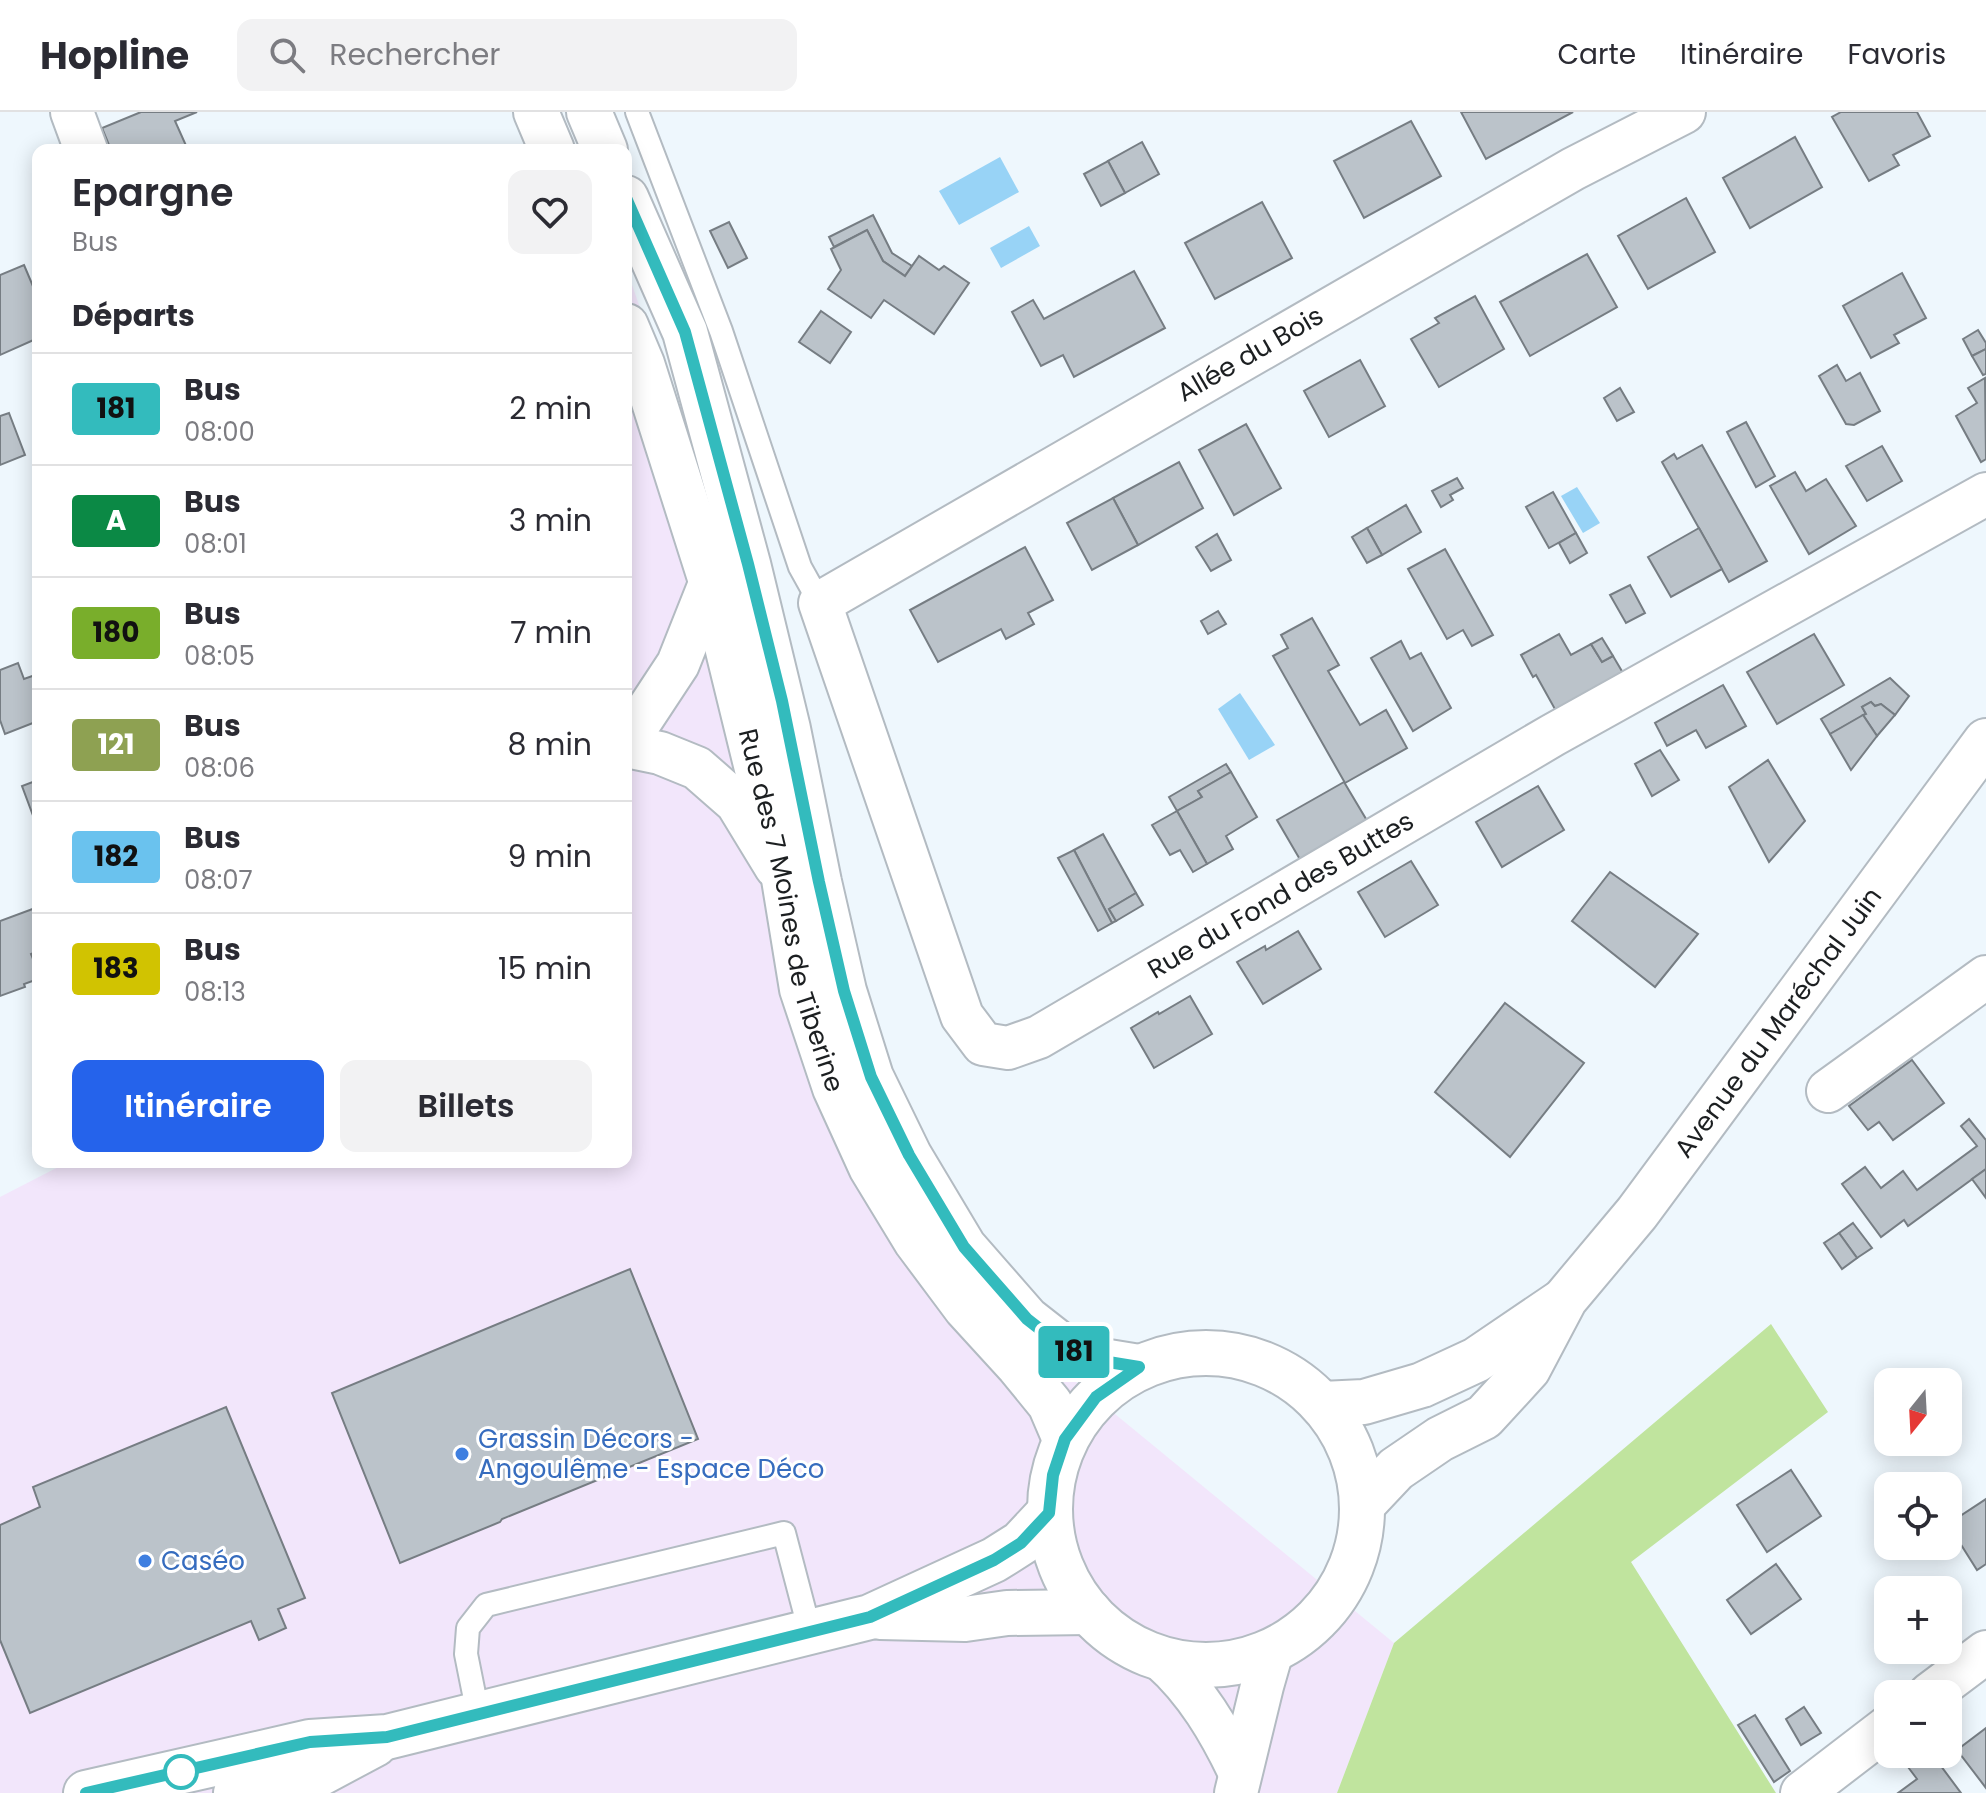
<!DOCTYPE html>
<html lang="fr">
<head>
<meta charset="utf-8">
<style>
	body { margin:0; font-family:Poppins,sans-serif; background:#f2f2f3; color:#2b2b33; height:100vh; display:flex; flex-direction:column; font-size:30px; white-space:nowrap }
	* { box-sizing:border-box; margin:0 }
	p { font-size:26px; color:#7c7c81 }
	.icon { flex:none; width:44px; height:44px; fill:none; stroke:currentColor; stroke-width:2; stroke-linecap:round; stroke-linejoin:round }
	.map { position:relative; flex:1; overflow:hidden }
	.drawer { position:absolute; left:32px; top:32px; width:600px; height:1024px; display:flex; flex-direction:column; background:#fff; border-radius:16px; box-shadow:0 4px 20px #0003 }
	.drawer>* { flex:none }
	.badge { padding:0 16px; border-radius:6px; font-size:28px; line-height:52px }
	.needle { width:52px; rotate:198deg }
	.controls { position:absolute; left:1874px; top:1256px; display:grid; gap:16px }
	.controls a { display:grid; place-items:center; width:88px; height:88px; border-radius:16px; background:#fff; box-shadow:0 4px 20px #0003; font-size:40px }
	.map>.badge { position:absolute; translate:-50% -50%; box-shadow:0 0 0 4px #fff }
	h2 { padding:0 40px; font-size:30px; line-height:72px }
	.round { display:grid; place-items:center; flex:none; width:84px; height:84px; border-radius:16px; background:#f2f2f3 }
	.head { display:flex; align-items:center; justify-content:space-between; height:136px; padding:0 40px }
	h1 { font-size:38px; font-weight:600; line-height:60px }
	.cta { display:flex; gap:16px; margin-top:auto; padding:16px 40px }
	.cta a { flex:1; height:92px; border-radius:16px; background:#2563eb; color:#fff; font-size:32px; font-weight:600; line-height:92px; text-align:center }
	.cta a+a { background:#f2f2f3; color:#2b2b33 }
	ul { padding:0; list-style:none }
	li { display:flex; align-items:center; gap:24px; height:112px; padding:0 40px; border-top:2px solid #e1e1e2 }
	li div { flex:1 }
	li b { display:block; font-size:30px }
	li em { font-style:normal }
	li .badge { min-width:88px; font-weight:700; text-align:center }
	header { display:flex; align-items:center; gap:48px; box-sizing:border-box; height:112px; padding:0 40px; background:#fff; border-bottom:2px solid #e1e1e2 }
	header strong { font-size:38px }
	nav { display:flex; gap:44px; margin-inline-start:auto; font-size:28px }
	.search { width:560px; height:72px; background:#f2f2f3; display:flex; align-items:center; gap:20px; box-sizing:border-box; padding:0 28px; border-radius:16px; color:#7c7c81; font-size:30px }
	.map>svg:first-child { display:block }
	.industrial { fill:#f2e6fb }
	.green { fill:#c0e49e }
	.water { fill:#98d3f6 }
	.building { fill:#bbc3ca; stroke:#767d83; stroke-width:2 }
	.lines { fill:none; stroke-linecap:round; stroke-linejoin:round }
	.service-casing { stroke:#b3bbc2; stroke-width:26 }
	.minor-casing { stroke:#b3bbc2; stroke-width:46 }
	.secondary-casing { stroke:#b3bbc2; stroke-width:48 }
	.service { stroke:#fff; stroke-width:22 }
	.minor { stroke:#fff; stroke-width:42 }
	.secondary { stroke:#fff; stroke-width:44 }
	.line-casing { stroke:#fff; stroke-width:18 }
	.line { stroke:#33bbbd; stroke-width:12 }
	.shop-dot { fill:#3f7fe0; stroke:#fff; stroke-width:3 }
	.stop-dot { fill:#fff; stroke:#33bbbd; stroke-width:4 }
	.labels { text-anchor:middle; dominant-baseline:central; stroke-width:6; stroke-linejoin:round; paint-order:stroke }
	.street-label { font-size:26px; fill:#1c1f21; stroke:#fff }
	.shop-label { font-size:26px; fill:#366cbe; stroke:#fff; text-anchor:start }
</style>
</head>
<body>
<header>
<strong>Hopline</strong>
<div class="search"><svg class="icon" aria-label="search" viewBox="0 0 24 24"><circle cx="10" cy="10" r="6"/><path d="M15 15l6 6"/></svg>Rechercher</div>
<nav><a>Carte</a><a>Itinéraire</a><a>Favoris</a></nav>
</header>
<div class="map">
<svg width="1986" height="1681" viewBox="0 0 1986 1681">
	<rect width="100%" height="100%" fill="#eef7fd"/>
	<polygon class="industrial" points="630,167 694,351 832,908 993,1202 1394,1531 1337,1681 0,1681 0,1085 68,1050 626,1050 626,169"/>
	<polygon class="green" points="1771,1212 1828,1300 1631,1450 1776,1681 1337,1681 1394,1531"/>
	<g class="water">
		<polygon points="1000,45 1019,80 959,113 939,79"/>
		<polygon points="1029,114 1040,134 1001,156 990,136"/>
		<polygon points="1577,375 1600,411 1583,421 1561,384"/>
		<polygon points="1240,581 1275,633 1249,648 1218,597"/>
	</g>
	<g class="building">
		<polygon points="141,0 197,0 175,9 188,38 111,38 102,16"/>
		<polygon points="1461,0 1573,0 1486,47"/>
		<polygon points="1841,0 1917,0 1930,24 1893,43 1899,53 1869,69 1832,5"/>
		<polygon points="1411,9 1441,64 1364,106 1334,49"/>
		<polygon points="1795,25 1822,75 1750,116 1723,66"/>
		<polygon points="1142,30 1159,62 1125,81 1108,49"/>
		<polygon points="1108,49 1125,81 1101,94 1084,62"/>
		<polygon points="1686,86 1715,140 1648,177 1618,124"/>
		<polygon points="1262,90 1292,146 1215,187 1185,131"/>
		<polygon points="873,103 892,141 912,154 905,164 883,149 867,118 834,135 829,125"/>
		<polygon points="729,110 747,146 728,156 710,119"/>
		<polygon points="867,118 883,149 905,164 919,144 939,158 944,154 969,171 934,222 884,188 871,206 828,177 841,158 831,137"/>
		<polygon points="1587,142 1617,195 1530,244 1500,190"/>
		<polygon points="24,153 38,186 38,226 0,243 0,163"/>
		<polygon points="1134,159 1165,216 1074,265 1063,243 1041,254 1012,200 1033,188 1044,207"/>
		<polygon points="1902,161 1926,206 1894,223 1899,231 1871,246 1843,194"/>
		<polygon points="1475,184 1504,237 1439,275 1411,227 1439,211 1435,206"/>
		<polygon points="821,199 851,220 830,251 799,230"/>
		<polygon points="1978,218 1986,231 1986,237 1972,244 1963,227"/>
		<polygon points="1986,237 1986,262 1983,263 1972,244"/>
		<polygon points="1360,248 1385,294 1329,325 1304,279"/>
		<polygon points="1837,253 1846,269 1860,261 1880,299 1854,313 1846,312 1819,264"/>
		<polygon points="1985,266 1986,347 1981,350 1956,304 1977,291 1968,276"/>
		<polygon points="1620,276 1634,300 1617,309 1604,286"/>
		<polygon points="9,301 25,343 0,353 0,304"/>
		<polygon points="1746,310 1775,364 1756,375 1727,320"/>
		<polygon points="1246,312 1281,376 1234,403 1199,338"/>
		<polygon points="1702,333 1767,449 1729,470 1662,350 1674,342 1677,347"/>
		<polygon points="1882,334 1902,369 1867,389 1846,354"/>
		<polygon points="1179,350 1203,396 1138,433 1113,386"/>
		<polygon points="1795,360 1806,379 1826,367 1856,414 1809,442 1770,374"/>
		<polygon points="1457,366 1463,376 1450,383 1453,388 1441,395 1432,379"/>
		<polygon points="1553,380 1576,421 1549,436 1526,395"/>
		<polygon points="1113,386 1138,433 1092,458 1067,411"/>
		<polygon points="1406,393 1421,420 1382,443 1367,416"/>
		<polygon points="1367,416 1382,443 1367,451 1352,425"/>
		<polygon points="1699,416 1722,457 1671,485 1648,445"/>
		<polygon points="1576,421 1587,441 1570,451 1559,431"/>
		<polygon points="1217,422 1231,448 1211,459 1196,435"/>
		<polygon points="1025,435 1053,488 1028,501 1034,512 1006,527 1001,517 938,550 910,498"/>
		<polygon points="1445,437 1493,523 1472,534 1463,518 1447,527 1408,457"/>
		<polygon points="1630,473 1645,501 1626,511 1610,483"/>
		<polygon points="1218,499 1226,512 1208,522 1201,509"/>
		<polygon points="1312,506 1339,553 1328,559 1360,613 1386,598 1407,636 1345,671 1273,544 1288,536 1281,523"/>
		<polygon points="1559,522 1571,543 1591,532 1602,550 1613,544 1623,561 1556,599 1536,563 1533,565 1521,543"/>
		<polygon points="1814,522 1844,573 1777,612 1747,560"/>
		<polygon points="1602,526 1613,544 1602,550 1591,532"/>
		<polygon points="1401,529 1410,547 1421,541 1451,596 1413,619 1371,546"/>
		<polygon points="18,551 24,567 38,562 38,609 5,622 0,608 0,558"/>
		<polygon points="1890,566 1909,584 1895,603 1881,592 1875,594 1871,590 1862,595 1866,602 1830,622 1821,607"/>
		<polygon points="1723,573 1746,614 1706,636 1696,618 1667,634 1655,611"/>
		<polygon points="1871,590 1875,594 1881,592 1895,603 1877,624 1863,603 1866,602 1862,595"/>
		<polygon points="1863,603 1877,624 1851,658 1830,622"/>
		<polygon points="1660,638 1679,668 1652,684 1635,652"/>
		<polygon points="1768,648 1805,709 1769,750 1729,675"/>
		<polygon points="1226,652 1231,660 1198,679 1202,685 1177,699 1169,685"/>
		<polygon points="1231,660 1257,705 1226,724 1233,737 1207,752 1177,699 1202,685 1198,679"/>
		<polygon points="38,668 38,717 22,674"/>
		<polygon points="1344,670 1369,712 1302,751 1277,708"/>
		<polygon points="1538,674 1564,718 1502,755 1476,710"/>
		<polygon points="1177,699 1207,752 1193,760 1180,738 1170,743 1152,713"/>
		<polygon points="1103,722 1136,781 1109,797 1116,809 1112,811 1074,738"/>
		<polygon points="1074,738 1112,811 1098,819 1058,746"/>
		<polygon points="1411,749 1438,793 1385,825 1358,780"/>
		<polygon points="1610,760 1698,822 1655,875 1572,809"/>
		<polygon points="1136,781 1143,793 1116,809 1109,797"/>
		<polygon points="38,795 38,839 31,842 38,859 38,867 24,872 25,875 0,884 0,809"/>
		<polygon points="1298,819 1321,857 1263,892 1237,850 1265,834 1266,838"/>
		<polygon points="1190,884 1212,922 1154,956 1131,916 1158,900 1159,902"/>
		<polygon points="1505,891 1584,951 1510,1045 1435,980"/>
		<polygon points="1912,948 1944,991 1893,1028 1879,1010 1868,1018 1849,994"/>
		<polygon points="1969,1007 1986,1028 1986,1057 1908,1114 1904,1108 1881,1125 1842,1072 1865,1055 1881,1076 1903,1059 1917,1078 1977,1034 1961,1014"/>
		<polygon points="1986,1057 1986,1086 1972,1067"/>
		<polygon points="1853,1111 1872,1136 1857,1146 1839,1121"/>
		<polygon points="1839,1121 1857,1146 1842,1157 1824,1131"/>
		<polygon points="630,1157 698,1327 502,1407 500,1410 400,1451 332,1281"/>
		<polygon points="226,1295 305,1486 278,1497 286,1516 259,1528 251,1509 30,1601 0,1528 0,1413 40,1395 33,1375"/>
		<polygon points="1791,1358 1821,1404 1767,1440 1737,1393"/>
		<polygon points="1986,1387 1986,1452 1977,1458 1948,1412"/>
		<polygon points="1776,1452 1801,1487 1751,1522 1727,1488"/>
		<polygon points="1804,1595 1821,1621 1801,1633 1786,1607"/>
		<polygon points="1755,1603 1790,1659 1774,1670 1738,1613"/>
		<polygon points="1986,1616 1986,1676 1957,1638"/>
		<polygon points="1925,1642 1932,1642 1961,1681 1898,1681 1917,1667 1908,1655"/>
	</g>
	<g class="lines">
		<defs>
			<g id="service">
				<polyline points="637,0 721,219 800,455 820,491"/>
				<polyline points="478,1602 466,1542 468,1516 486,1493 784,1421 810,1520"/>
			</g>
			<g id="minor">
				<polyline points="72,0 86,38"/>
				<path id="s1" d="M1684,0L1573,57L820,491L962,904L983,932L1008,936L1039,925L1553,623L1986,382"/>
				<polyline points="626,631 678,552 711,469"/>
				<polyline points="626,634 660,641 697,656 737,691 776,755"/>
				<polyline points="1828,979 1986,865"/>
				<path d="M1161,1547C1196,1578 1220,1619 1240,1661"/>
				<polyline points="1930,1582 1986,1540"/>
				<polyline points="1236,1681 1262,1574 1272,1539"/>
				<polyline points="1802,1681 1888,1615"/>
			</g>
			<g id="secondary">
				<polyline points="536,0 552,38"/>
				<polyline points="589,0 605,38"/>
				<polyline points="626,86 685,220 748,452 788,617 819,770 844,879 871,965 909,1043 964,1135 1027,1207 1064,1236 1096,1248 1139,1255"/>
				<path id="s2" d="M626,214L642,252L711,469L784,767L802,877L835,976L871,1055L916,1129L966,1196L1019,1254L1050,1292L1065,1327"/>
				<circle cx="1206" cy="1397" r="156"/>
				<polyline points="1322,1292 1364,1290 1422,1273 1476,1248 1560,1191"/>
				<path id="s3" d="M1363,1392L1396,1357L1440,1327L1484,1305L1528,1257L1565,1187L1637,1101L1986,629"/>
				<polyline points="880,1505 965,1507 1007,1501 1089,1500"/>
				<polyline points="86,1681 310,1630 387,1625 870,1505 994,1448 1021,1431 1049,1401"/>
				<polyline points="236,1681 319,1662 375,1632"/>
			</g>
		</defs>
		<use href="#service" class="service-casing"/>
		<use href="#minor" class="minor-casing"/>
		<use href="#secondary" class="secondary-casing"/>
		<use href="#service" class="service"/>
		<use href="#minor" class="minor"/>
		<use href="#secondary" class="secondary"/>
	</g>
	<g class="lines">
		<defs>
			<polyline id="line" points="86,1681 310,1630 387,1625 870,1505 994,1448 1021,1431 1049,1401 1053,1363 1065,1327 1096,1285 1139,1255 1096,1248 1064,1236 1027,1207 964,1135 909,1043 871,965 844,879 819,770 782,589 748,452 685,220 626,86"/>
		</defs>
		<use href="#line" class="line-casing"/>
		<use href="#line" class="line"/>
	</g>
	<g class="shop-dot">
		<circle cx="462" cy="1342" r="8"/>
		<circle cx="145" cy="1449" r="8"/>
	</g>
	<circle class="stop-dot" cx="181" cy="1660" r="16"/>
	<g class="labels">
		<g class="street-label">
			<text transform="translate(1250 242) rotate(-30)">Allée du Bois</text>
			<text stroke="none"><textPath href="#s1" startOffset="1804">Rue du Fond des Buttes</textPath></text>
			<text stroke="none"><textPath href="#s2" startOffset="608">Rue des 7 Moines de Tiberine</textPath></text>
			<text stroke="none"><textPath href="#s3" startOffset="644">Avenue du Maréchal Juin</textPath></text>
		</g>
		<g class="shop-label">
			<text x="478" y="1327">Grassin Décors -<tspan x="478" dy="30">Angoulême - Espace Déco</tspan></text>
			<text x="161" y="1449">Caséo</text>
		</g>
	</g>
</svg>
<div class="controls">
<a><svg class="needle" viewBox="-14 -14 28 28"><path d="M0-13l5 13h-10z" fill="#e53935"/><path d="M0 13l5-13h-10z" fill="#7c7c81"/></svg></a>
<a><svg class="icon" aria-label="locate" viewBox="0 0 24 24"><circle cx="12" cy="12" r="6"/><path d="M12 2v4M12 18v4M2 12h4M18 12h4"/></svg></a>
<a>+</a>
<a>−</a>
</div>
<b class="badge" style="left:1074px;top:1240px;background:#33bbbd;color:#111">181</b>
<section class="drawer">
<div class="head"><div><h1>Epargne</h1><p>Bus</p></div><a class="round"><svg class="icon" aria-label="heart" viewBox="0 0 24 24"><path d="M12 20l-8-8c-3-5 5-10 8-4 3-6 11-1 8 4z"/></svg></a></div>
<h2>Départs</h2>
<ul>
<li><span class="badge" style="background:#33bbbd;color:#111">181</span><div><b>Bus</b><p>08:00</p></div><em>2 min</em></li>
<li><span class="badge" style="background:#0b8945;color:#fff">A</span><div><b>Bus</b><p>08:01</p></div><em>3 min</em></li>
<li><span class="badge" style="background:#79ae2b;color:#111">180</span><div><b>Bus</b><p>08:05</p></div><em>7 min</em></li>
<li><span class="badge" style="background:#8ea152;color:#fff">121</span><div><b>Bus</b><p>08:06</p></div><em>8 min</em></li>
<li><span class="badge" style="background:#6ac2ee;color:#111">182</span><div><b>Bus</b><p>08:07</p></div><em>9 min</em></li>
<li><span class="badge" style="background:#d1c301;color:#111">183</span><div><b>Bus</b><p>08:13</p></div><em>15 min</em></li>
</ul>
<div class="cta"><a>Itinéraire</a><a>Billets</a></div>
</section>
</div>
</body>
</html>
